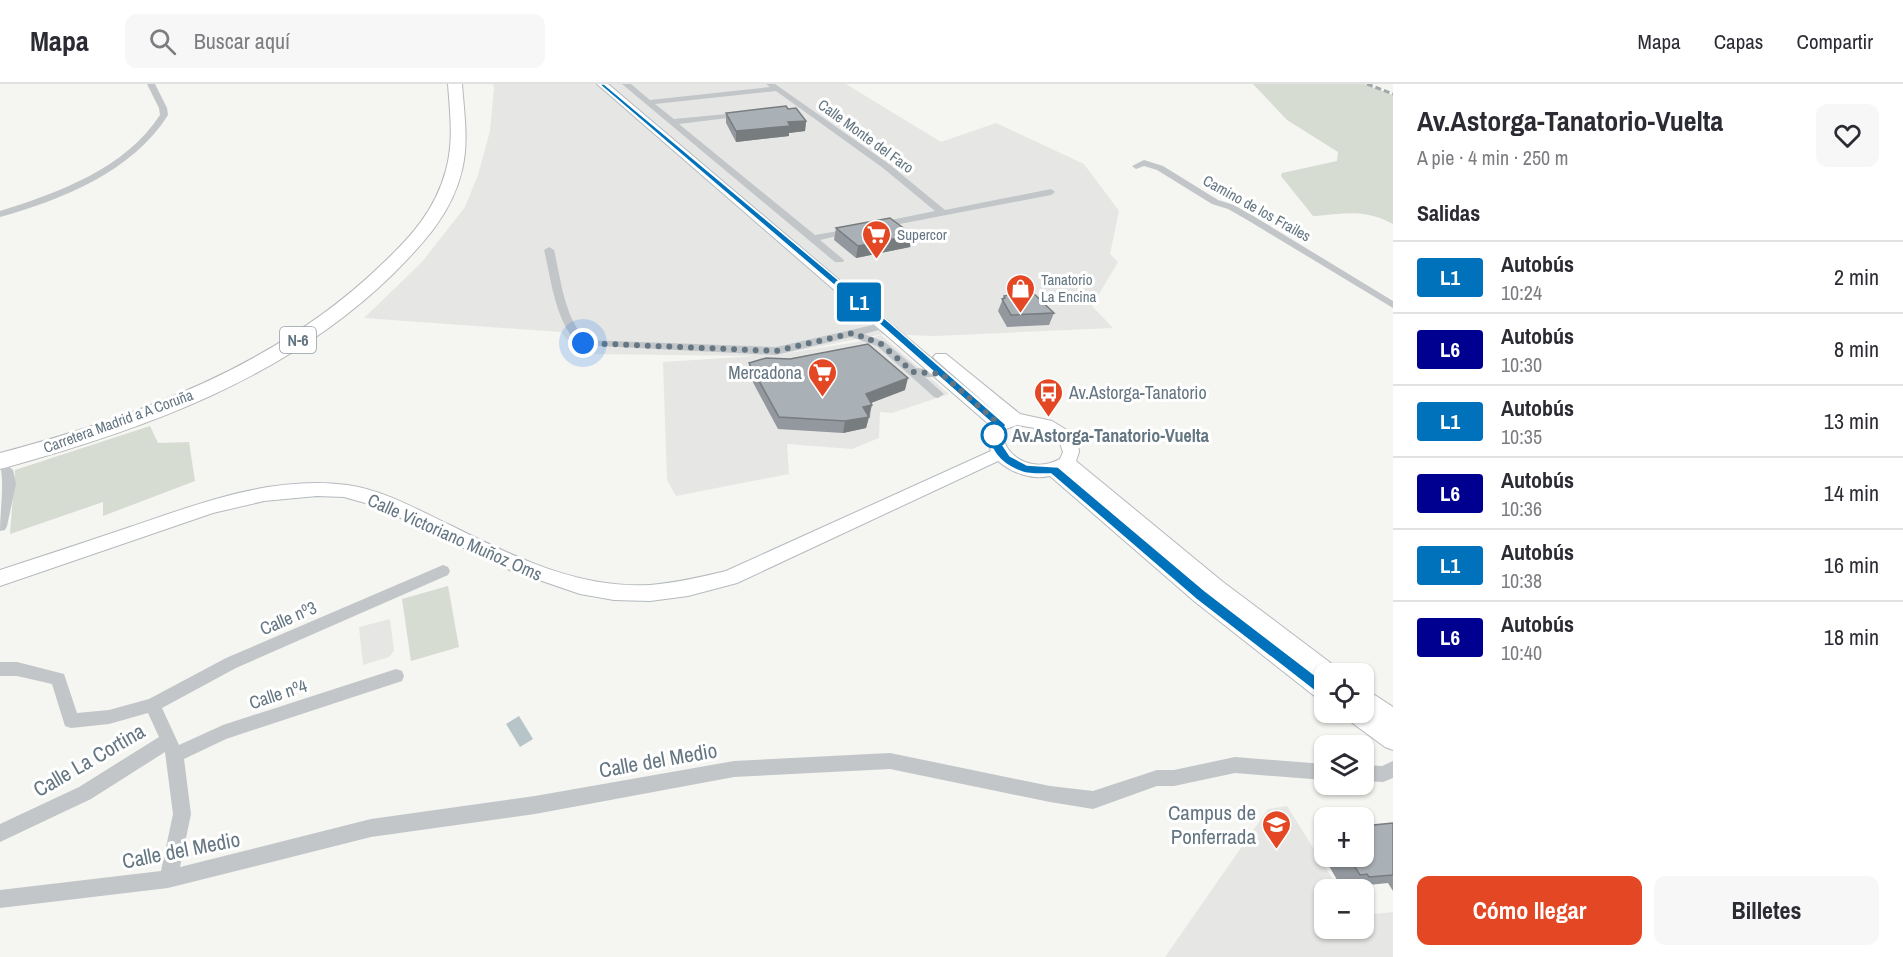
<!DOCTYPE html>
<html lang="es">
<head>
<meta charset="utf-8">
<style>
	body { margin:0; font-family:"Archivo Narrow",sans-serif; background:#f7f7f7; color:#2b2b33; height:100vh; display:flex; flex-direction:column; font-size:22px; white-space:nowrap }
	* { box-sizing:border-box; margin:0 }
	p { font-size:20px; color:#7c7c81 }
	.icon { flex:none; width:33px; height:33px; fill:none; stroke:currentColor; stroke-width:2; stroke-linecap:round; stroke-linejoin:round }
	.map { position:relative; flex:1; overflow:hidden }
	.side { display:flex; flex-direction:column; background:#fff; width:510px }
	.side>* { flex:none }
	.badge { padding:0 12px; border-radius:4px; font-size:21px; line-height:39px }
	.fabs { position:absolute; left:1314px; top:579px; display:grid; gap:12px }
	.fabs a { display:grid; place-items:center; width:60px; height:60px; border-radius:12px; background:#fff; box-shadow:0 2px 4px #0004; font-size:30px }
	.you { position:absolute; width:30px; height:30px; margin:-15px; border:4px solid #fff; border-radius:50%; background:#1a73e8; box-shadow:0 0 0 9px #1a73e833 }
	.map>.badge { position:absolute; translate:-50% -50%; box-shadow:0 0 0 3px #fff }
	h2 { padding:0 24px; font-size:22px; line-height:54px }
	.round { display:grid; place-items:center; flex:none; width:63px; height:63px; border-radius:12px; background:#f7f7f7 }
	.summary { display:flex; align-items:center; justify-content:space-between; height:102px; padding:0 24px }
	h1 { font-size:28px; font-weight:700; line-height:45px }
	.primary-button { display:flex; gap:12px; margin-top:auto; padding:12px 24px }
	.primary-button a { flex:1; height:69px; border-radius:12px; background:#e34724; color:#fff; font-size:24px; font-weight:700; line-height:69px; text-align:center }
	.primary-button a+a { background:#f7f7f7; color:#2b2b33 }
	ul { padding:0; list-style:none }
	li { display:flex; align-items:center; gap:18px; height:72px; padding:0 24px; border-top:2px solid #e1e1e2 }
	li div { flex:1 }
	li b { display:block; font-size:22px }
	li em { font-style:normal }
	li .badge { min-width:66px; font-weight:700; text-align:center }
	header { display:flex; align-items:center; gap:36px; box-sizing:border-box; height:84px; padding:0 30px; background:#fff; border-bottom:2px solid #e1e1e2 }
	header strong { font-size:28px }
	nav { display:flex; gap:33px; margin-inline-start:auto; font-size:21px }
	.search { width:420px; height:54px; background:#f7f7f7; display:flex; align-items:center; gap:15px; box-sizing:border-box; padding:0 21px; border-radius:12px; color:#7c7c81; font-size:22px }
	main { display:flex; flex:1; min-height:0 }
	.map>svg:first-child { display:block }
	.built { fill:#e6e7e5 }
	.green { fill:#d6dcd2 }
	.water { fill:#b8c5c8 }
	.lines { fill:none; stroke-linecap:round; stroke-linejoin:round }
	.secondary-casing { stroke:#b4babe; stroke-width:2 }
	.highway-casing { stroke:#b5b8bb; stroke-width:2 }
	.street { fill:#c2c6c9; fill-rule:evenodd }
	.secondary { fill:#fff; fill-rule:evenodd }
	.highway { fill:#fff; fill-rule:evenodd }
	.rail { stroke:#a1a8ac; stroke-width:3; stroke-dasharray:6 3; stroke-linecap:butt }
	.wall { fill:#92989d }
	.shaded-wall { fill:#777c7f }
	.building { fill:#aab1b6; stroke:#777c7f; stroke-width:1.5 }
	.line { fill:#0072bc; stroke:#fff; stroke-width:1.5 }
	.walk { stroke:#647682; stroke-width:6; stroke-dasharray:0 10.8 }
	.stop-dot { fill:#fff; stroke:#0072bc; stroke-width:3 }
	.labels { text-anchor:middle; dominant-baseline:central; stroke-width:6; stroke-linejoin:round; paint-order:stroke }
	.far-street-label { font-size:15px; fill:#647682; stroke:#fff }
	.far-poi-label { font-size:15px; fill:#647682; stroke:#fff; text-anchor:start }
	.shield { fill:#fff; stroke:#929fa8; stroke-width:1.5 }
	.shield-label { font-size:16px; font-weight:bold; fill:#647682 }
	.poi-label { font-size:18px; fill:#647682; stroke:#fff; text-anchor:end }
	.stop-label { font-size:18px; font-weight:bold; fill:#647682; stroke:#fff; text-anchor:start }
	.street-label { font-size:18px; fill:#647682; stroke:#fff }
	.near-street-label { font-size:21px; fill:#647682; stroke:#fff }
	.near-poi-label { font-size:21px; fill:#647682; stroke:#fff; text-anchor:end }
</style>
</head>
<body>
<header>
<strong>Mapa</strong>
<div class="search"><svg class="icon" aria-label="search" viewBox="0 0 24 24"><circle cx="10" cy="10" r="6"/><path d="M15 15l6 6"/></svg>Buscar aquí</div>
<nav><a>Mapa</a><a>Capas</a><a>Compartir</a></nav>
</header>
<main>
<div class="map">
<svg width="1393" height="873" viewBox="0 0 1393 873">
	<rect width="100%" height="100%" fill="#f5f5f1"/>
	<g class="built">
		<polygon points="493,0 846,0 941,58 996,39 1084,80 1119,127 1110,170 1118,178 1092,222 1113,244 935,252 883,250 776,271 857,258 881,251 949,310 892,329 880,328 879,354 852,365 787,360 789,390 676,412 667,396 663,278 755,272 587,270 572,261 561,248 364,234 422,178 465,123 478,91 490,47 494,4"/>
		<polygon points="390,535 394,567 389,573 363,581 359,543"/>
		<polygon points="1287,722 1339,805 1324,806 1324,844 1364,844 1364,831 1393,828 1393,873 1165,873 1268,725"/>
	</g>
	<g class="green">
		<path d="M1253,0H1364L1393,11V140C1364,124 1344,130 1313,132L1281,92L1282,89L1337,77L1338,68L1287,36Z"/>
		<polygon points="150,342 158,359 189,358 195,397 103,432 103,418 10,450 15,386"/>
		<polygon points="448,502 459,563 411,577 402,515"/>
	</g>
	<polygon class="water" points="519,632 533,655 520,663 506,640"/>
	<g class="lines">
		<defs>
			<g id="secondary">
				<path d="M597,0H608L1002,334L936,276L933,273L936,270H946L1020,330L1052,337L1070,348L1078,359L1079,368L1076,377L1223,498L1336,583L1339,590H1324V616L1317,614L1194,517L1050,392C1031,396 1012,389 998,377L737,499L688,512L650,517L614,516L580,510L507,485L376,422L344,413L317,412L264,417L213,429L0,502V486C43,472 86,458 130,443C198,420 272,391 347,401C384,406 418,426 452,442C514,473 579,505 650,501C676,499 701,493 726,487L991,367L986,351L991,342ZM1017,341L1041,345L1059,356L1063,368L1060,375C1036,388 1008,377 1002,351L1006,345Z"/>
				<polygon points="1364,604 1393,623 1393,666 1385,663 1347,635 1344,628 1364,628"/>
			</g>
			<path id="highway" d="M448,0H462C464,28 469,58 462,86C452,129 424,159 393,190C286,295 142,346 0,385V369C137,333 276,282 380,182C410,154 435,127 446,86C454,58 450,28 448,0Z"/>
		</defs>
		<use href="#secondary" class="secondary-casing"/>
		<use href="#highway" class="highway-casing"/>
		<g class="street">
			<path d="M147,0H155L167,24L168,31C133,87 62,116 0,133V127C58,109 126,84 160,31L159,24Z"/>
			<polygon points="622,0 631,0 650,16 770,3 766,0 775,0 889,80 945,126 1051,105 1055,108 1051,111 879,144 874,141 876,139 935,127 883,84 776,7 655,20 674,35 747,28 747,32 744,32 679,40 815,151 855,144 855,148 820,156 844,176 843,178 835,178"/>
			<polygon points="1144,76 1163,82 1218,116 1234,121 1255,133 1393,217 1393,224 1249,137 1228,125 1212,120 1157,86 1144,82 1136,85 1132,82"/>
			<path d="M549,163L554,166C561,195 564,233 586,256L776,263L886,238L891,241L890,243L864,250L885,258L916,284L947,287V293H925L944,310L938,314L934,313L877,262L851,253L776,271L579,261C555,237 552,199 544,166Z"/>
			<path d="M7,381L13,386L16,400L7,442L5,446L0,447C0,428 4,404 1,386Z"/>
			<polygon points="443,481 448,483 450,487 448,491 236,584 162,624 179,661 223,641 396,585 402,587 404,592 402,597 226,655 184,675 191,730 180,783 371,735 535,712 734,677 890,669 1050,702 1093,707 1157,686 1174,686 1235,673 1324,680 1324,696 1235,689 1174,702 1157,702 1093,725 1050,718 890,685 734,693 535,730 371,753 168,804 0,824 0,806 161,787 173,730 165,668 91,715 0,758 0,740 79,703 159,653 148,629 109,640 71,644 65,642 52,600 17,592 0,592 0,578 17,578 64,590 77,629 109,626 149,615 226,574"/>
			<polygon points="1393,677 1393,694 1383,698 1364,697 1364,681 1382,682"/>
		</g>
		<use href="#secondary" class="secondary"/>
		<use href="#highway" class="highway"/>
		<polyline class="rail" points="1367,0 1393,10"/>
	</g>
	<g class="wall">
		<polygon points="788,25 806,37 805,47 789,49 789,52 736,58 726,39 726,29"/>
		<polygon points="836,144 913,151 910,163 856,174 834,156"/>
		<polygon points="1004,212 1054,229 1049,241 1007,243 998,227"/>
		<polygon points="749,279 905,306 871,319 870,333 869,333 866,344 843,349 778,345 749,291"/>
		<polygon points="1393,739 1393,807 1388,799 1349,803 1347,800 1340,801 1314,756 1324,750 1324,772 1364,772"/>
	</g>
	<g class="shaded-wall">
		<polygon points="806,37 805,47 789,49 789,52 736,58 736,47 788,38"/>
		<polygon points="913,151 910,163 856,174 858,162"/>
		<polygon points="908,294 905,306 863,322 866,310"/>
		<polygon points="872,321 866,344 843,349 845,337 863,323"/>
	</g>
	<g class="building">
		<polygon points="786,22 788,25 796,24 806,37 788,38 790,42 736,47 726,29"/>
		<polygon points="890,134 913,151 858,162 836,144"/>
		<polygon points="1030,206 1054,229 1011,231 1002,215 1005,214 1004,212"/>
		<polygon points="868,260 908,294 866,310 872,321 863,323 869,333 845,337 779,333 749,279 766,274 790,275"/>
		<polygon points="1393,739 1393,791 1369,793 1367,790 1360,791 1348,772 1364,772 1364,742"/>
	</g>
	<path class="line" d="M599,0H604L890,239L1004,339L1006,341L999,351L1000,357L1010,372L1027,381L1058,383L1205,507L1329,602L1331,607L1329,611L1324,613L1320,611L1196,515L1051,390C1042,390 1030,391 1022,388C1002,381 982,363 995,342L883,243Z"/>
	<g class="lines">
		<polyline class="walk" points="583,259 776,267 853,249 881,260 913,288 942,290 1000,341 994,351"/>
	</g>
	<defs>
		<symbol id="supermarket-pin" viewBox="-11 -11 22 30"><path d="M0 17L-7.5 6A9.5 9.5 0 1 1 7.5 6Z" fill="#e34724" stroke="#fff"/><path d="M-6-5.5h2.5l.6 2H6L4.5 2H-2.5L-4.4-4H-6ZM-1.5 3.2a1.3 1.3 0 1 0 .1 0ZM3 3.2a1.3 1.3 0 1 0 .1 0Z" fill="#fff"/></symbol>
		<symbol id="shop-pin" viewBox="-11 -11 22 30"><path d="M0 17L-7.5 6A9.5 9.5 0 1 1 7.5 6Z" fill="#e34724" stroke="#fff"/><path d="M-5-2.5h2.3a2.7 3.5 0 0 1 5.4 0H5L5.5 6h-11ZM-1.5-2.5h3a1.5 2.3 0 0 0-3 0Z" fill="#fff"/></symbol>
		<symbol id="bus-pin" viewBox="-11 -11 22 30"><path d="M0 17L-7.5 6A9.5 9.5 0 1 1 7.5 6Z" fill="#e34724" stroke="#fff"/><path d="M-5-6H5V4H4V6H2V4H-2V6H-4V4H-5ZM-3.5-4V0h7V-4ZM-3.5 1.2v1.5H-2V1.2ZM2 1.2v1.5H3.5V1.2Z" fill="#fff"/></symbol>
		<symbol id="university-pin" viewBox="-11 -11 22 30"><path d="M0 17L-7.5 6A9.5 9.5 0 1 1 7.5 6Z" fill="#e34724" stroke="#fff"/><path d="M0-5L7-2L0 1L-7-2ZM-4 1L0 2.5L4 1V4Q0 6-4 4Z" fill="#fff"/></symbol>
	</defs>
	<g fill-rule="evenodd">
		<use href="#supermarket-pin" x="860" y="134" width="33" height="45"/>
		<use href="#shop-pin" x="1004" y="188" width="33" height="45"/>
		<use href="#supermarket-pin" x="806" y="272" width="33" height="45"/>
		<use href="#bus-pin" x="1032" y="292" width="33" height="45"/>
		<use href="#university-pin" x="1260" y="724" width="33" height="45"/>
	</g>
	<circle class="stop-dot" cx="994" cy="351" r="12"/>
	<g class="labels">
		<g class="far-street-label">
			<text transform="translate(866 52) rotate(36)">Calle Monte del Faro</text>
			<text transform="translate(1257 124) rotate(29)">Camino de los Frailes</text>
			<text transform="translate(118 337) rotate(-20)">Carretera Madrid a A Coruña</text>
		</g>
		<g class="far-poi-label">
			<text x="897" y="150">Supercor</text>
			<text x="1041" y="195">Tanatorio<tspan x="1041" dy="17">La Encina</tspan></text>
		</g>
		<rect class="shield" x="280" y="243" width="36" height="26" rx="4.5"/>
		<g class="shield-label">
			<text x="298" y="256">N-6</text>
		</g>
		<g class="poi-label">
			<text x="802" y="288">Mercadona</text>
			<text x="1069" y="308" text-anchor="start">Av.Astorga-Tanatorio</text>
		</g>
		<g class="stop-label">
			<text x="1012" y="351">Av.Astorga-Tanatorio-Vuelta</text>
		</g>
		<g class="street-label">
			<text transform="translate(455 453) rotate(24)">Calle Victoriano Muñoz Oms</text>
			<text transform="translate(288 534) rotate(-23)">Calle nº3</text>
			<text transform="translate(278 610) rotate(-18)">Calle nº4</text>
		</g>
		<g class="near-street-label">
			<text transform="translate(89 676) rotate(-30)">Calle La Cortina</text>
			<text transform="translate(658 676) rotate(-10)">Calle del Medio</text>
			<text transform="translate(181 766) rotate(-11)">Calle del Medio</text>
		</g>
		<g class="near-poi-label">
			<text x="1256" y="728">Campus de<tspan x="1256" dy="24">Ponferrada</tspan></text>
		</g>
	</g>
</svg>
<div class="fabs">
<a><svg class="icon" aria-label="locate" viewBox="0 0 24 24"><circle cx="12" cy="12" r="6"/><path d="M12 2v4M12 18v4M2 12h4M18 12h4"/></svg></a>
<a><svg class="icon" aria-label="layers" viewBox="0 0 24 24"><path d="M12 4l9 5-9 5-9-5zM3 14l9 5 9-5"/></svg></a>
<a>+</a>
<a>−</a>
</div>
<div class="you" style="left:583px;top:259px"></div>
<b class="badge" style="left:859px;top:218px;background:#0072bc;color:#fff">L1</b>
</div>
<section class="side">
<div class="summary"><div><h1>Av.Astorga-Tanatorio-Vuelta</h1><p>A pie · 4 min · 250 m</p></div><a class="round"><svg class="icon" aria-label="heart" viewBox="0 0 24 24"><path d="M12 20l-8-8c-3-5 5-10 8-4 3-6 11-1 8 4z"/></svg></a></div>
<h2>Salidas</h2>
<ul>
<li><span class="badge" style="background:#0072bc;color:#fff">L1</span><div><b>Autobús</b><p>10:24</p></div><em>2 min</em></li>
<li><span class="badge" style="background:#000090;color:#fff">L6</span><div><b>Autobús</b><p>10:30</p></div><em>8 min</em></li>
<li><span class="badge" style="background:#0072bc;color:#fff">L1</span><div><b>Autobús</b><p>10:35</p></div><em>13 min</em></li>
<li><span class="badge" style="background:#000090;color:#fff">L6</span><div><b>Autobús</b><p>10:36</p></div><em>14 min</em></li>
<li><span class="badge" style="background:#0072bc;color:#fff">L1</span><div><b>Autobús</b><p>10:38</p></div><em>16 min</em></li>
<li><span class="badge" style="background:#000090;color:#fff">L6</span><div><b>Autobús</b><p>10:40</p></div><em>18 min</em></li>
</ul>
<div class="primary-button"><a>Cómo llegar</a><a>Billetes</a></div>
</section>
</main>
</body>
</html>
